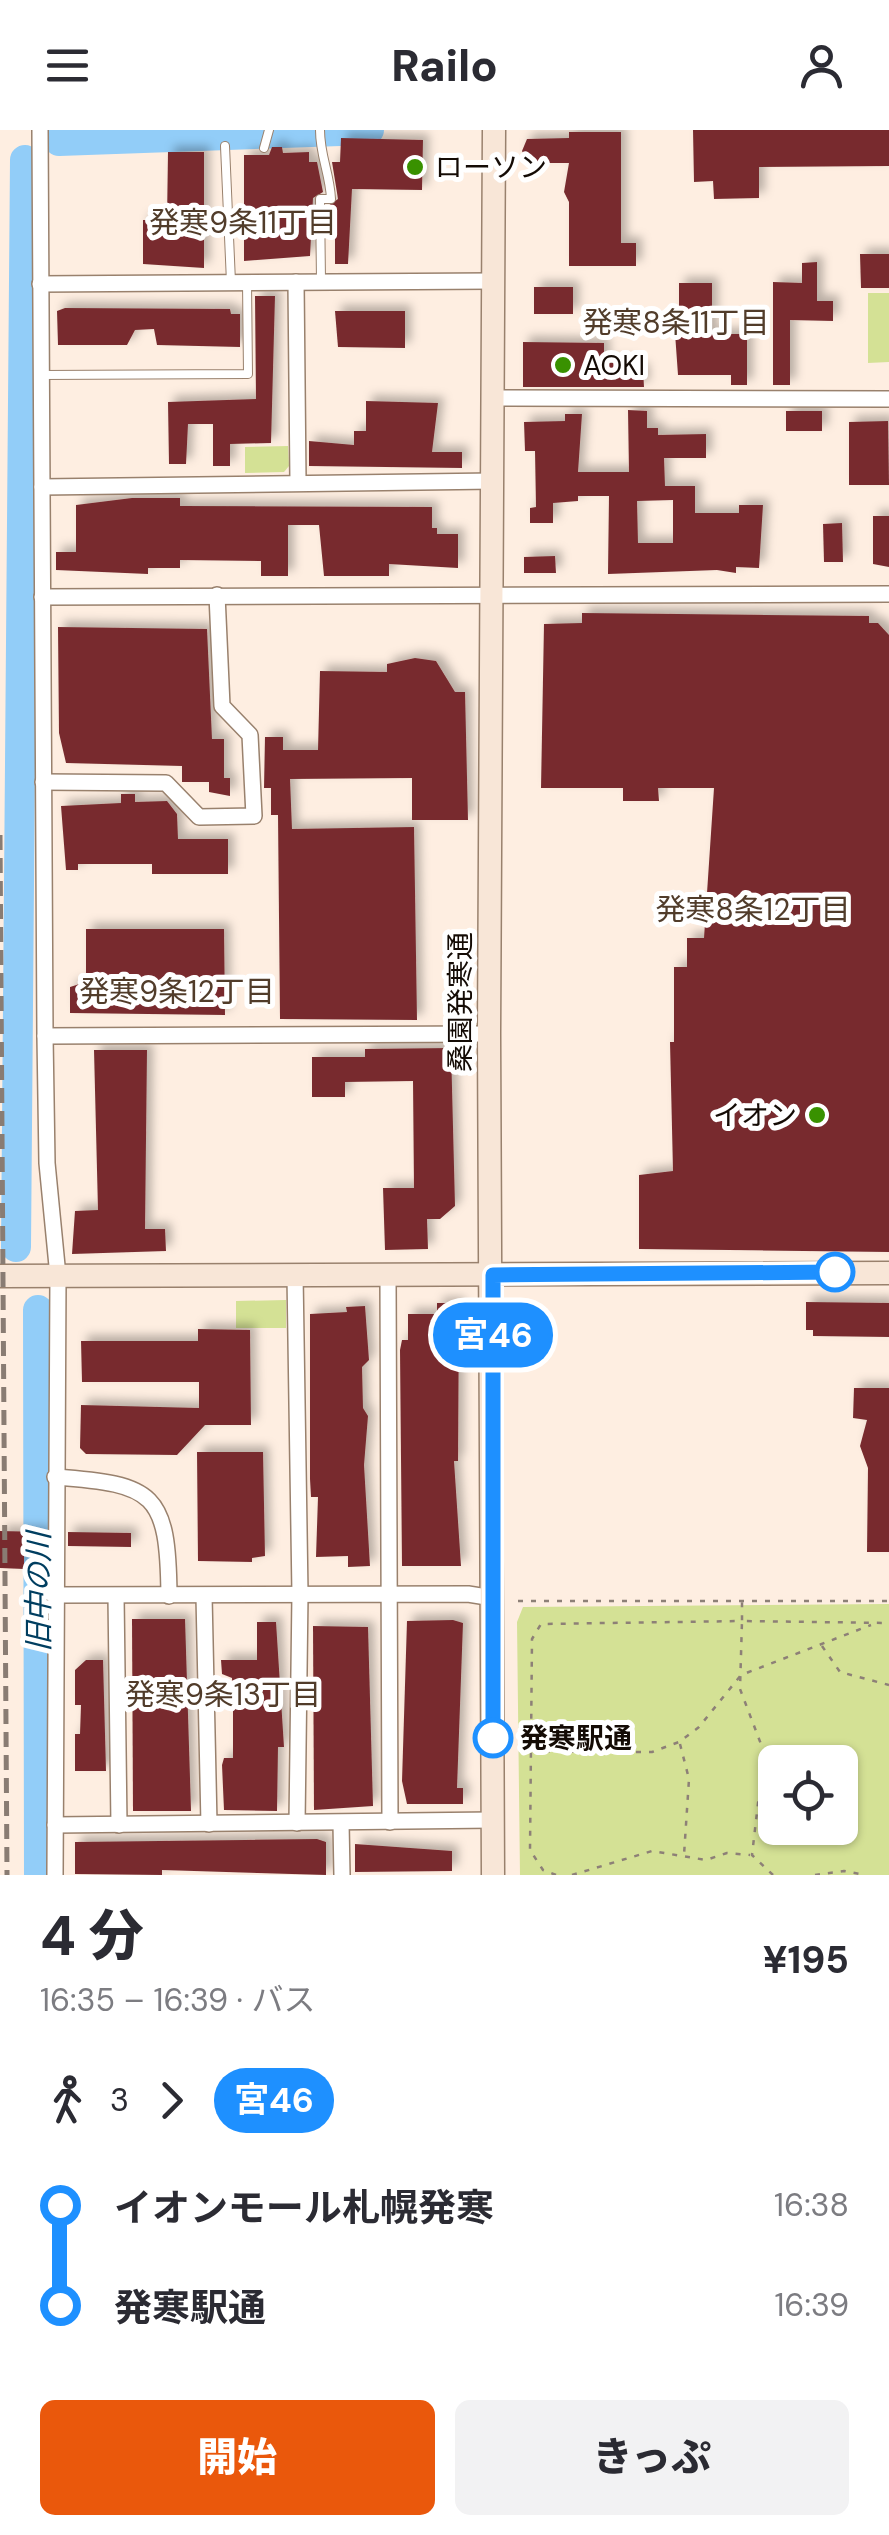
<!DOCTYPE html>
<html lang="ja">
<head>
<meta charset="utf-8">
<style>
	body { margin:0; font-family:"DM Sans","Noto Sans JP",sans-serif; background:#f2f2f3; color:#2b2b33; height:100vh; display:flex; flex-direction:column; font-size:38px; white-space:nowrap }
	* { box-sizing:border-box; margin:0 }
	p { font-size:32px; color:#7c7c81 }
	.icon { flex:none; width:55px; height:55px; fill:none; stroke:currentColor; stroke-width:2; stroke-linecap:round; stroke-linejoin:round }
	.map { position:relative; height:1745px; overflow:hidden }
	.details { display:flex; flex-direction:column; background:#fff; flex:1 }
	.details>* { flex:none }
	.badge { padding:0 20px; border-radius:32px; font-size:35px; line-height:65px }
	.buttons { position:absolute; left:758px; top:1615px; display:grid; gap:20px }
	.buttons a { display:grid; place-items:center; width:100px; height:100px; border-radius:15px; background:#fff; box-shadow:0 2px 8px #0004; font-size:50px }
	.map>.badge { position:absolute; translate:-50% -50%; box-shadow:0 0 0 5px #fff }
	.legs { display:flex; align-items:center; gap:15px; height:110px; padding:0 40px; font-size:32px }
	.legs p { margin-inline-start:auto }
	.head { display:flex; align-items:center; justify-content:space-between; height:170px; padding:0 40px }
	h1 { font-size:55px; font-weight:800; line-height:75px }
	.button { display:flex; gap:20px; margin-top:auto; padding:20px 40px }
	.button a { flex:1; height:115px; border-radius:15px; background:#ea580c; color:#fff; font-size:40px; font-weight:800; line-height:115px; text-align:center }
	.button a+a { background:#f2f2f3; color:#2b2b33 }
	ul { padding:0 40px; list-style:none }
	li { display:flex; align-items:center; gap:35px; height:100px; font-size:38px }
	li i { display:grid; place-items:center; width:15px; height:100%; margin:0 12px; background:currentColor }
	li i::after { content:''; width:25px; height:25px; margin:-12px; border:8px solid; border-radius:50%; background:#fff }
	li p { margin-inline-start:auto }
	li:first-child i { background:linear-gradient(#0000 50%,currentColor 0) }
	li:last-child i { background:linear-gradient(currentColor 50%,#0000 0) }
	header { display:flex; justify-content:space-between; align-items:center; height:130px; padding:0 40px; background:#fff; font-size:45px; font-weight:800 }
	.map>svg:first-child { display:block }
	.green { fill:#d4e195; fill-rule:evenodd }
	.lines { fill:none; stroke-linecap:round; stroke-linejoin:round }
	.river { stroke:#92cdf8; stroke-width:30 }
	.building { fill:#782c2f; fill-rule:evenodd; filter:url(#shadow) }
	.lane-casing { stroke:#99816d; stroke-width:10 }
	.street-casing { stroke:#99816d; stroke-width:18 }
	.secondary-casing { stroke:#99816d; stroke-width:25 }
	.path { stroke:#8d8077; stroke-width:2.5; stroke-dasharray:5 8; stroke-linecap:butt }
	.lane { stroke:#fff; stroke-width:8 }
	.street { stroke:#fff; stroke-width:15 }
	.secondary { stroke:#f8e6d7; stroke-width:22 }
	.rail { stroke:#897c73; stroke-width:5; stroke-dasharray:15 8; stroke-linecap:butt }
	.line-1-casing { stroke:#fff; stroke-width:22 }
	.line-1 { stroke:#1e90ff; stroke-width:15 }
	.poi-dot { fill:#399100; stroke:#fff; stroke-width:4 }
	.stop-1-dot { fill:#fff; stroke:#1e90ff; stroke-width:5 }
	.labels { text-anchor:middle; dominant-baseline:central; stroke-width:10; stroke-linejoin:round; paint-order:stroke }
	.poi-label { font-size:28px; fill:#140b05; stroke:#fff; text-anchor:start }
	.street-label { font-size:28px; fill:#140b05; stroke:#fff }
	.stop-label { font-size:28px; font-weight:bold; fill:#140b05; stroke:#fff; text-anchor:start }
	.neighbourhood-label { font-size:30px; fill:#513c2a; stroke:#fff }
	.water-label { font-size:30px; font-style:italic; fill:#003e60; stroke:#fff }
</style>
</head>
<body>
<header><svg class="icon" aria-label="menu" viewBox="0 0 24 24"><path d="M4 6h16M4 12h16M4 18h16"/></svg>Railo<svg class="icon" aria-label="person" viewBox="0 0 24 24"><circle cx="12" cy="8" r="4"/><path d="M4 21q1-7 8-7t8 7"/></svg></header>
<div class="map">
<svg width="889" height="1745" viewBox="0 0 889 1745">
	<defs>
		<filter id="shadow"><feDropShadow dx="6" dy="-6" stdDeviation="5" flood-color="#0004"/></filter>
	</defs>
	<rect width="100%" height="100%" fill="#feeee1"/>
	<g class="green">
		<polygon points="868,163 889,163 889,232 868,233"/>
		<polygon points="288,316 289,336 284,342 245,343 245,317"/>
		<polygon points="286,1170 286,1198 236,1198 236,1171"/>
		<path d="M889,1474V1745H520L517,1492L523,1477ZM775,1632H840V1698H775Z"/>
	</g>
	<g class="lines">
		<g class="river">
			<polyline points="59,11 369,0"/>
			<polyline points="16,1117 25,30"/>
			<polyline points="38,1180 39,1745"/>
		</g>
	</g>
	<g class="building">
		<polygon points="693,0 889,0 889,36 759,37 759,68 714,69 713,51 694,52"/>
		<polygon points="569,2 621,2 621,113 636,113 636,136 569,136 569,72 564,62 569,33 528,33 522,21 527,9 569,8"/>
		<polygon points="341,8 423,10 422,60 352,59 348,134 335,134 335,107 328,107 328,76 338,69 332,32 340,32"/>
		<polygon points="272,17 282,17 283,23 309,22 309,32 317,32 323,62 313,68 310,126 244,131 244,25 269,25"/>
		<polygon points="168,22 204,22 204,138 143,134 143,90 167,90"/>
		<polygon points="860,124 889,124 889,158 861,158"/>
		<polygon points="817,132 817,171 833,171 833,191 790,190 790,255 773,255 773,152 802,153 802,133"/>
		<polygon points="679,153 712,153 712,204 747,204 747,255 731,255 731,245 678,245 675,203 679,204"/>
		<rect x="534" y="157" width="39" height="27"/>
		<polygon points="255,166 275,166 271,313 230,314 230,336 213,336 213,294 188,294 186,334 169,334 168,272 256,269"/>
		<polygon points="65,178 230,179 231,184 240,184 240,217 157,215 154,199 135,200 127,215 58,215 57,181"/>
		<polygon points="335,181 405,181 405,218 338,217"/>
		<polygon points="523,212 604,213 604,233 631,233 631,239 643,239 644,257 523,257"/>
		<polygon points="366,271 438,273 432,322 462,322 462,338 309,336 309,311 354,315 354,301 366,301"/>
		<path d="M628,280L647,281V298H658V305L706,304V328H664L665,356H695V383H739V375H763L759,438L736,437V443L717,440L608,444L609,366H578V371L553,373V393H530V378L536,377L535,321H525L524,292L565,291V284H582L578,342H629ZM673,370V413H638L637,371Z"/>
		<rect x="786" y="281" width="36" height="20"/>
		<polygon points="888,291 889,355 849,355 849,292"/>
		<polygon points="132,368 180,368 180,376 432,377 432,398 437,398 437,404 458,404 458,438 389,434 389,446 324,446 319,395 288,395 288,446 261,446 261,431 180,430 180,438 148,438 148,444 56,440 56,422 76,422 76,375"/>
		<polygon points="873,386 889,386 889,437 873,434"/>
		<polygon points="842,393 843,432 824,432 823,394"/>
		<polygon points="555,426 556,443 524,443 524,427"/>
		<polygon points="582,483 869,486 869,493 878,493 889,505 889,1122 639,1119 639,1045 673,1041 670,912 674,912 674,837 687,837 687,808 704,808 714,658 658,658 659,671 623,671 623,658 541,658 544,494 582,493"/>
		<polygon points="58,497 207,499 212,609 224,609 224,648 230,648 230,666 209,662 209,652 182,652 182,636 66,633 59,603"/>
		<polygon points="415,528 436,531 455,562 465,562 468,690 412,690 412,648 290,649 292,699 414,697 417,890 280,889 278,685 271,685 271,658 264,658 265,607 283,607 283,620 318,620 320,541 387,542 387,534"/>
		<polygon points="121,664 135,664 135,672 167,671 177,684 178,709 228,709 228,744 152,744 152,734 78,734 78,740 66,740 61,676 121,673"/>
		<polygon points="86,799 224,799 225,885 70,883 70,857 86,852"/>
		<polygon points="451,918 455,1076 440,1089 427,1089 428,1119 385,1120 383,1058 414,1058 413,951 345,952 345,967 312,967 312,927 365,927 365,919"/>
		<polygon points="94,920 147,920 145,1099 165,1099 166,1121 72,1124 75,1081 98,1080"/>
		<polygon points="806,1172 889,1173 889,1207 813,1206 813,1200 806,1200"/>
		<polygon points="437,1173 459,1173 458,1331 454,1331 461,1436 402,1436 400,1220 402,1210 408,1210 408,1184 437,1184"/>
		<polygon points="365,1176 369,1230 362,1237 363,1278 368,1286 364,1335 370,1436 348,1437 348,1426 316,1427 318,1367 311,1367 310,1349 310,1184 347,1182 346,1177"/>
		<polygon points="198,1199 250,1200 251,1295 205,1295 177,1325 86,1324 80,1318 81,1275 199,1278 199,1252 82,1252 81,1211 198,1211"/>
		<polygon points="854,1258 889,1258 889,1422 867,1422 868,1338 860,1316 867,1290 853,1288"/>
		<polygon points="197,1322 263,1322 265,1426 252,1428 252,1432 198,1431"/>
		<polygon points="0,1401 45,1402 45,1416 24,1416 24,1439 0,1438"/>
		<polygon points="68,1402 131,1403 131,1417 68,1416"/>
		<polygon points="132,1489 185,1489 191,1681 133,1681"/>
		<polygon points="453,1490 463,1493 457,1658 463,1658 463,1674 407,1674 402,1651 407,1491"/>
		<polygon points="257,1492 276,1492 284,1617 278,1617 277,1681 224,1680 222,1635 224,1628 233,1628 233,1582 232,1548 222,1544 221,1530 257,1530"/>
		<polygon points="313,1496 368,1497 373,1676 314,1680"/>
		<polygon points="86,1530 103,1530 106,1641 75,1641 75,1604 80,1604 81,1575 75,1575 75,1540"/>
		<polygon points="317,1709 326,1712 326,1745 162,1740 162,1745 75,1744 75,1712"/>
		<polygon points="355,1714 452,1721 452,1741 355,1742"/>
	</g>
	<g class="lines">
		<defs>
			<g id="lane">
				<path d="M320,0C320,26 330,44 331,69H320L321,151"/>
				<polyline points="225,16 231,152"/>
				<polyline points="264,18 269,0"/>
				<polyline points="41,245 248,244 247,152"/>
			</g>
			<g id="street">
				<polyline points="40,0 45,906 47,1033 58,1146 55,1745"/>
				<polyline points="296,152 298,352"/>
				<polyline points="40,154 493,151"/>
				<polyline points="494,268 889,269"/>
				<polyline points="42,357 494,351"/>
				<polyline points="42,467 889,464"/>
				<polyline points="43,652 166,653 199,687 254,686 250,605 222,576 217,465"/>
				<polyline points="45,906 489,904"/>
				<polyline points="295,1145 300,1464 297,1693"/>
				<polyline points="388,1147 390,1692"/>
				<path d="M55,1347C155,1354 168,1363 169,1466"/>
				<polyline points="53,1465 468,1464 493,1468"/>
				<polyline points="116,1466 119,1695"/>
				<polyline points="204,1466 209,1694"/>
				<polyline points="341,1693 342,1745"/>
				<polyline points="55,1695 493,1690"/>
			</g>
			<g id="secondary">
				<polyline points="0,1146 889,1143"/>
				<polyline points="493,1745 489,904 494,0"/>
			</g>
		</defs>
		<use href="#lane" class="lane-casing"/>
		<use href="#street" class="street-casing"/>
		<use href="#secondary" class="secondary-casing"/>
		<g class="path">
			<polyline points="518,1471 889,1471"/>
			<polyline points="822,1516 840,1542 889,1555"/>
			<polyline points="680,1614 689,1649 684,1725"/>
			<polyline points="519,1621 652,1622 679,1612 699,1597 741,1545 871,1495"/>
			<polyline points="556,1745 543,1740 530,1720 532,1509 541,1494 742,1491 742,1471"/>
			<polyline points="572,1745 652,1721 706,1730 727,1723 750,1725"/>
			<polyline points="773,1745 752,1725 764,1622 740,1559 742,1491 889,1493"/>
			<polyline points="815,1745 844,1741 865,1745"/>
		</g>
		<use href="#lane" class="lane"/>
		<use href="#street" class="street"/>
		<use href="#secondary" class="secondary"/>
		<polyline class="rail" points="0,705 7,1745"/>
	</g>
	<g class="lines">
		<defs>
			<polyline id="line-1" points="493,1608 493,1145 835,1142"/>
		</defs>
		<use href="#line-1" class="line-1-casing"/>
		<use href="#line-1" class="line-1"/>
	</g>
	<g class="poi-dot">
		<circle cx="415" cy="37" r="10"/>
		<circle cx="563" cy="235" r="10"/>
		<circle cx="817" cy="985" r="10"/>
	</g>
	<g class="stop-1-dot">
		<circle cx="835" cy="1142" r="18"/>
		<circle cx="493" cy="1608" r="18"/>
	</g>
	<g class="labels">
		<g class="poi-label">
			<text x="435" y="37">ローソン</text>
			<text x="583" y="235">AOKI</text>
			<text x="797" y="985" text-anchor="end">イオン</text>
		</g>
		<g class="street-label">
			<text transform="translate(460 872) rotate(-90)">桑園発寒通</text>
		</g>
		<g class="stop-label">
			<text x="520" y="1608">発寒駅通</text>
		</g>
		<g class="neighbourhood-label">
			<text x="243" y="92">発寒9条11丁目</text>
			<text x="676" y="192">発寒8条11丁目</text>
			<text x="753" y="779">発寒8条12丁目</text>
			<text x="177" y="861">発寒9条12丁目</text>
			<text x="223" y="1564">発寒9条13丁目</text>
		</g>
		<g class="water-label">
			<text transform="translate(38 1462) rotate(-90)">旧中の川</text>
		</g>
	</g>
</svg>
<div class="buttons">
<a><svg class="icon" aria-label="locate" viewBox="0 0 24 24"><circle cx="12" cy="12" r="6"/><path d="M12 2v4M12 18v4M2 12h4M18 12h4"/></svg></a>
</div>
<b class="badge" style="left:493px;top:1205px;background:#1e90ff;color:#fff">宮46</b>
</div>
<section class="details">
<div class="head"><div><h1>4 分</h1><p>16:35 – 16:39 · バス</p></div><b>¥195</b></div>
<div class="legs"><svg class="icon" aria-label="walk" viewBox="0 0 24 24"><circle cx="13" cy="4" r="2"/><path d="M13 8l-2 6 4 7M11 14l-3 7M7 12l3-4h3l4 4"/></svg>3<svg class="icon" aria-label="forward" viewBox="0 0 24 24"><path d="M9 5l7 7-7 7"/></svg><b class="badge" style="background:#1e90ff;color:#fff">宮46</b></div>
<ul>
<li><i style="color:#1e90ff"></i><b>イオンモール札幌発寒</b><p>16:38</p></li>
<li><i style="color:#1e90ff"></i><b>発寒駅通</b><p>16:39</p></li>
</ul>
<div class="button"><a>開始</a><a>きっぷ</a></div>
</section>
</body>
</html>
